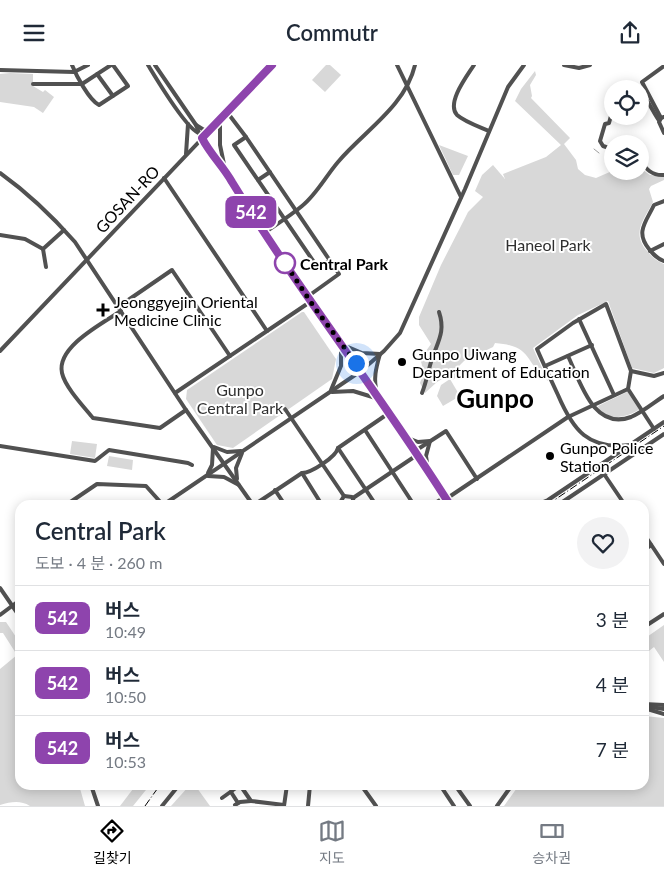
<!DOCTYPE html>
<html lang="ko">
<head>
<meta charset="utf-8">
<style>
	body { margin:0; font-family:Lato,"Noto Sans KR",sans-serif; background:#f2f2f3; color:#1f2937; height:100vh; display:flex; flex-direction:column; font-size:19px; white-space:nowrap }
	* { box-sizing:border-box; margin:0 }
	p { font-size:16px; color:#747a83 }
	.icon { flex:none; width:28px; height:28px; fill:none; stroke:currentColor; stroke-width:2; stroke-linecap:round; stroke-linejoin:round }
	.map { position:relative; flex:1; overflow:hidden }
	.drawer { position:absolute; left:15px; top:435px; width:634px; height:290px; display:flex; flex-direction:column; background:#fff; border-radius:15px; box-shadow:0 2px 12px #0003 }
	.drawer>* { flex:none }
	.badge { padding:0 10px; border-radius:8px; font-size:18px; line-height:32px }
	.buttons { position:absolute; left:604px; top:15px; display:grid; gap:10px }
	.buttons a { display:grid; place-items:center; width:45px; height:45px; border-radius:50%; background:#fff; box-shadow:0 2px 12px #0003; font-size:25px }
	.you { position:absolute; width:25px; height:25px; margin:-12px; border:4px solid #fff; border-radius:50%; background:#1a73e8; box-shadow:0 0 0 8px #1a73e833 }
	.map>.badge { position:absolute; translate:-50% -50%; box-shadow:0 0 0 2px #fff }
	.round { display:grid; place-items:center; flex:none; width:52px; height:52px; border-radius:26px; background:#f2f2f3 }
	.head { display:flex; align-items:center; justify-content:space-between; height:85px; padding:0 20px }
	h1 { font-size:24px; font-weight:600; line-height:38px }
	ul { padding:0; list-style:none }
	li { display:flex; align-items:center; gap:15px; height:65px; padding:0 20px; border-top:1px solid #e0e1e3 }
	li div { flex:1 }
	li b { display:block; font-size:19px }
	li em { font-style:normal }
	li .badge { min-width:55px; font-weight:700; text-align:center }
	header { display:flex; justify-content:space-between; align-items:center; height:65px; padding:0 20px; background:#fff; font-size:22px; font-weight:600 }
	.tab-bar { display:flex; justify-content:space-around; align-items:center; height:70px; border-top:1px solid #e0e1e3; background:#fff; font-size:14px; color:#747a83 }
	.tab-bar a { display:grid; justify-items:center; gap:2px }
	.tab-bar .current { color:#000 }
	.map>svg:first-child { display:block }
	.green { fill:#d8d8d8 }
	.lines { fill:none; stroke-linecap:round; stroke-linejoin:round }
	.stream { stroke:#9f9f9f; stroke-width:1 }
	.minor { stroke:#515151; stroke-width:4 }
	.rail { stroke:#000; stroke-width:1; stroke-dasharray:8 2.5 1 2.5; stroke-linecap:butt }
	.line-casing { stroke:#fff; stroke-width:11 }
	.line { stroke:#8e44ad; stroke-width:8 }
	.walk { stroke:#000; stroke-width:5; stroke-dasharray:0 9 }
	.stop-dot { fill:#fff; stroke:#8e44ad; stroke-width:2.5 }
	.poi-dot { fill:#000; stroke:#fff; stroke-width:2 }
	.labels { text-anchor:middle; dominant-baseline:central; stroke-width:4; stroke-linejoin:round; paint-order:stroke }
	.street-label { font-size:16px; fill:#000; stroke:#fff }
	.park-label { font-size:16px; fill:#2f2f2f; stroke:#fff }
	.stop-label { font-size:16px; font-weight:bold; fill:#000; stroke:#fff; text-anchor:start }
	.poi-label { font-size:16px; fill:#000; stroke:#fff; text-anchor:start }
	.town-label { font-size:26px; font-weight:bold; fill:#000; stroke:#fff }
</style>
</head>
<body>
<header><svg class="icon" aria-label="menu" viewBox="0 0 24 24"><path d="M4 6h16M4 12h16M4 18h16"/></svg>Commutr<svg class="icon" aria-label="share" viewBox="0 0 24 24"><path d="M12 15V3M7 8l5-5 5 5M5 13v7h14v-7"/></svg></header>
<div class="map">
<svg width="664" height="741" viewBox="0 0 664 741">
	<rect width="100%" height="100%" fill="#fff"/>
	<g class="green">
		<polygon points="326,0 330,0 341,10 325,27 312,15"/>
		<path d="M535,6L536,10L530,20L532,31L531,33L570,73L564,79L576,95L578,104L585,110L596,113L612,106H640V103L650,110L664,111V115L651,121L649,124L653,137C643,156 631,169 648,187C653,193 657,196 664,199V303L654,308L632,303L608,236L578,250L533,283L548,316C524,298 534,281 495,278L493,282L464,296L455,305V313L453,315L447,311L437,317L425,328L420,318C424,308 423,301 419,291L426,286L431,279L419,260V252L441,200L463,157L468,147L483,132L475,126L482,110L493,100L505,114L503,109L546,92L561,80L515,36L521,24Z"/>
		<polygon points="10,8 33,9 33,21 43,27 45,25 54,32 43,48 34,42 0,37 0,9"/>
		<polygon points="439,80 468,91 459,110 453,110"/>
		<polygon points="302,247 304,247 336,294 332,314 233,383 217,380 186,334 187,325"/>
		<polygon points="450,314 460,331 443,341 437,331 441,320"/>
		<path d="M629,326L640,344C629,352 602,359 598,341Z"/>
		<polygon points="72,376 97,379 95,393 70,389"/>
		<polygon points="109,391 133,395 132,405 107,401"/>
		<path d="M0,557H6L20,578V720H79L85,741H30C20,735 11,737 0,740V604L17,590L3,568H0Z"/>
		<polygon points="664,560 664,597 654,582 645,589 644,574"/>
		<polygon points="644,651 664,653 664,741 504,741 519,720 644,720"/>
		<polygon points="136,720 150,720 133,741 120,741"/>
		<polygon points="189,721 197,723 210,741 171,741"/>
	</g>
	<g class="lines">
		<polyline class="stream" points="594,84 599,88"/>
		<g class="minor">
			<path d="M72,0C76,10 89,35 99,40L128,21L113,0"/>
			<path d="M148,0C156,13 186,64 199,68L208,84L227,108L257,157L310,237L356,298L450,440"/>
			<polyline points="155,0 196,60 199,68"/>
			<polyline points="397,0 461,132"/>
			<path d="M474,0C467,11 446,38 457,50C465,57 480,62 489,66"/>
			<polyline points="564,0 579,3 590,0"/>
			<polyline points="664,1 642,17 661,53 659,57 664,68"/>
			<polyline points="0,5 74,7 88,0"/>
			<polyline points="97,9 113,31"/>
			<polyline points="33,19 82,19 111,0"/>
			<path d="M640,27C646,31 653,47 658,54L664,52"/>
			<polyline points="227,47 246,72 234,80 318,203 329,196"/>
			<polyline points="612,47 609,58 605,59 600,76 603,81 612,84"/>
			<polyline points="220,54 220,80 225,104"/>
			<polyline points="196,60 204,65 210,64"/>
			<polyline points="246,72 339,209 307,232"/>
			<polyline points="186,89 188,59"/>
			<path d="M640,95C646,104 652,111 664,110"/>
			<path d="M0,108C28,128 52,151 75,177L186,345L253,440"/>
			<polyline points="164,113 267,266"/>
			<polyline points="258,115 270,107"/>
			<path d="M664,136L654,140C646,157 635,167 649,184C653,189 657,194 664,196"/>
			<path d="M264,168C277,159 290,151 302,141C316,130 326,111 338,97C364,66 405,42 415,0"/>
			<polyline points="0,170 25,174 43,184 64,165"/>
			<polyline points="43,184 46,202"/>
			<polyline points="650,186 664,179"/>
			<polyline points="118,242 172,205 230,291"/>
			<path d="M121,246C103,258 56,282 62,308C65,322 84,342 93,353L160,363L186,345"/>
			<polyline points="579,254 614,330"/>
			<polyline points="0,286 272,0"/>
			<path d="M568,291C580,316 593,366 631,352C643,347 653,338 664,331"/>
			<polyline points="545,301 592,280"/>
			<polyline points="631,306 654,311 664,308"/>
			<path d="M331,325L341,301V279L362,288L380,289C376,303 373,314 377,328"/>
			<polyline points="332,327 353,326 379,334"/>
			<polyline points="175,328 310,237"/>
			<path d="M422,328C426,318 428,307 431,297C437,277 446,268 439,247"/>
			<polyline points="285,344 344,431"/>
			<polyline points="365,365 414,440"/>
			<polyline points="408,373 418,377 430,376 426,391 428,405"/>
			<path d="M630,380C588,385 573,365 558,330C551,315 544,300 537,284L573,258L606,239L631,306L628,324L654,364"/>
			<polyline points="0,381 95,396 109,385 188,398 192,400"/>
			<polyline points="214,382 227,387 241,386"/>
			<polyline points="338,383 376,440"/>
			<polyline points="415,386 446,366 477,414"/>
			<polyline points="208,408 212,400 213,383"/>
			<polyline points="302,408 322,440"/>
			<polyline points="604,409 625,440"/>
			<polyline points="208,411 224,412 239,420"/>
			<polyline points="237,414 236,403 242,388"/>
			<polyline points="275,425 285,440"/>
			<polyline points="344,431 352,432 354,437 353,440"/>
			<polyline points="353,433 417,390"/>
			<polyline points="446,434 568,352 628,324"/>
			<polyline points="66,440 97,419 146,421 163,440"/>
			<polyline points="163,440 361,306 384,286 400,268 465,124 508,22 524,0"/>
			<path d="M254,440L302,408C311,408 336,392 338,383L389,348"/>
			<polyline points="342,440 341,436 344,431"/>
			<polyline points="432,440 445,432"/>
			<polyline points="536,440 548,435 664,357"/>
			<polyline points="558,440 664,369"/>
			<polyline points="644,469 664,499"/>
			<polyline points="644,485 651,480"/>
			<polyline points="0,523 20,552"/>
			<polyline points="644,533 645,535"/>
			<polyline points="0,550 20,535"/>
			<polyline points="644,562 664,549"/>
			<polyline points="644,639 664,640"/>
			<polyline points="644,641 664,644"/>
			<polyline points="644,643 664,649"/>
			<polyline points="91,720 98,741"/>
			<polyline points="361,720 376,741"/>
			<polyline points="440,720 454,741"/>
			<polyline points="455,720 470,741"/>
			<polyline points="231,727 238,738"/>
			<polyline points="222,733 240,720 251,736 284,740"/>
			<polyline points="235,740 240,737 251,736"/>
			<polyline points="162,741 179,720"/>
			<polyline points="284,741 287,720"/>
			<polyline points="308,741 310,720"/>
			<polyline points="497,741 512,720"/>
		</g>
		<g class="rail">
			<polyline points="547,440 664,361"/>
			<polyline points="145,741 160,720"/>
		</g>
	</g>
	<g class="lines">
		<defs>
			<path id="line" d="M272,0L202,73C210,89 223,101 232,117C300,228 381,330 450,440"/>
		</defs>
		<use href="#line" class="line-casing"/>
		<use href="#line" class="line"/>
		<polyline class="walk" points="285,198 281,192 314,242 356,298"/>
	</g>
	<circle class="stop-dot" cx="285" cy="198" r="10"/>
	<g class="poi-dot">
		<path d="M100.5 237.5h5v5h5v5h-5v5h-5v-5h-5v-5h5z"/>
		<circle cx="402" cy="297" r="5"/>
		<circle cx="550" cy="391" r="5"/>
	</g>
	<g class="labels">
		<g class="street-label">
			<text transform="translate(127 134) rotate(-47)">GOSAN-RO</text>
		</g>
		<g class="park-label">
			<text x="548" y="179">Haneol Park</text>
			<text x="240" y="324">Gunpo<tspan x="240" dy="18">Central Park</tspan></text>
		</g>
		<g class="stop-label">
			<text x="300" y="198">Central Park</text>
		</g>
		<g class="poi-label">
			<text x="114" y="236">Jeonggyejin Oriental<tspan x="114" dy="18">Medicine Clinic</tspan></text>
			<text x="412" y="288">Gunpo Uiwang<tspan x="412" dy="18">Department of Education</tspan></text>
			<text x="560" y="382">Gunpo Police<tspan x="560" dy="18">Station</tspan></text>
		</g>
		<g class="town-label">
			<text x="495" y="333">Gunpo</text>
		</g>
	</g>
</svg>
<div class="buttons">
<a><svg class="icon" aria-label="locate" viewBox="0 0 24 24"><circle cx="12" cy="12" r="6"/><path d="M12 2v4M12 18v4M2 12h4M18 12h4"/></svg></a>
<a><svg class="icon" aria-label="layers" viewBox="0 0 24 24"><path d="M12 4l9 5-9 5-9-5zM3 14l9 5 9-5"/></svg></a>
</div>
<div class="you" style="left:356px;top:298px"></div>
<b class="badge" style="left:251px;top:147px;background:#8e44ad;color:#fff">542</b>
<section class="drawer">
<div class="head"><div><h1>Central Park</h1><p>도보 · 4 분 · 260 m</p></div><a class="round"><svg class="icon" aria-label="heart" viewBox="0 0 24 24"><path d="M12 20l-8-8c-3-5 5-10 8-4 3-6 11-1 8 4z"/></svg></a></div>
<ul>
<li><span class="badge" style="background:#8e44ad;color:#fff">542</span><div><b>버스</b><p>10:49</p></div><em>3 분</em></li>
<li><span class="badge" style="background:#8e44ad;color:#fff">542</span><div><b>버스</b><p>10:50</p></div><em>4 분</em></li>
<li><span class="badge" style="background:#8e44ad;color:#fff">542</span><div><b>버스</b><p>10:53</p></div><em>7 분</em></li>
</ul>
</section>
</div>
<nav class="tab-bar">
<a class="current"><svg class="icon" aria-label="directions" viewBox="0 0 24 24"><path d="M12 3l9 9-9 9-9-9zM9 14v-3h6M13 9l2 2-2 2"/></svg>길찾기</a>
<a><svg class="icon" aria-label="map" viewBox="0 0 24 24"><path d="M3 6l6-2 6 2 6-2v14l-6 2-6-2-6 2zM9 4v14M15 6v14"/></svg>지도</a>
<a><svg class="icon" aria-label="tickets" viewBox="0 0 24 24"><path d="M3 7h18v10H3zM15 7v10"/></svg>승차권</a>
</nav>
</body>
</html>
